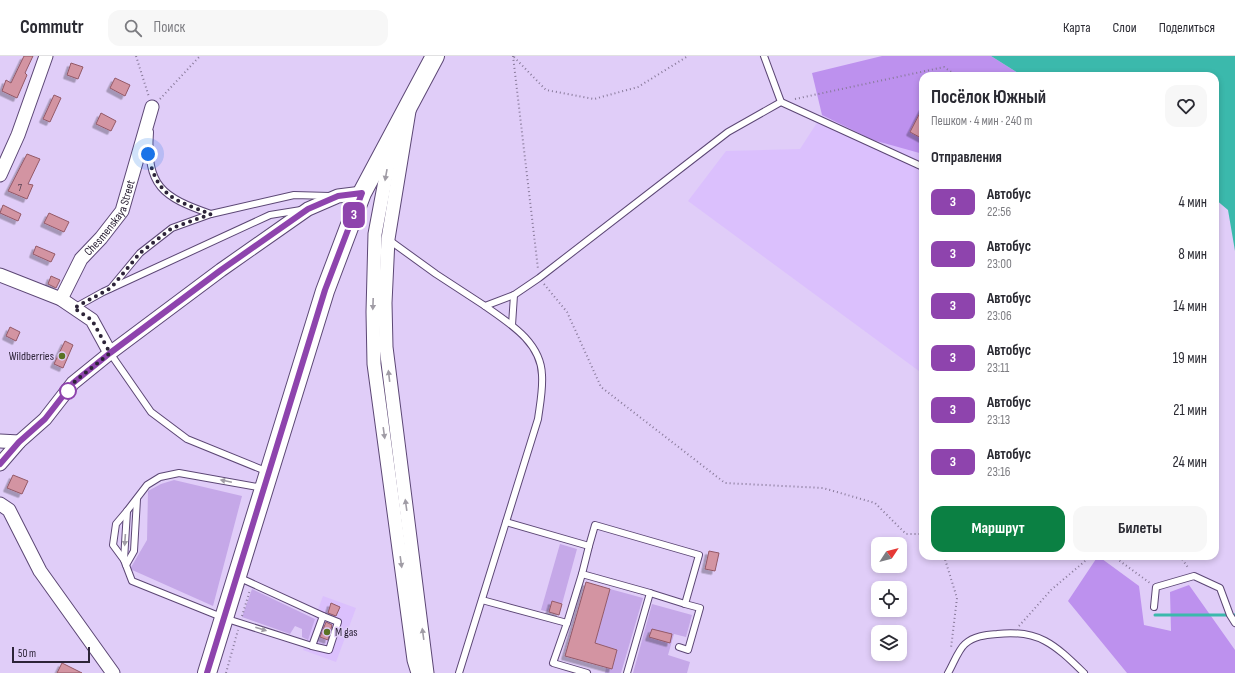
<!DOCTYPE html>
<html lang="ru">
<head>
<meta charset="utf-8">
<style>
	body { margin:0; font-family:"Sofia Sans Condensed",sans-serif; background:#f7f7f7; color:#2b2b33; height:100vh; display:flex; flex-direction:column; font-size:15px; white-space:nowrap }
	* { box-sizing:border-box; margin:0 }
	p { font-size:13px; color:#7c7c81 }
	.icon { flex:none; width:22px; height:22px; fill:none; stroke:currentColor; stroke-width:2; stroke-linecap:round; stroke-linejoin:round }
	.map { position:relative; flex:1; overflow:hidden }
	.panel { position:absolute; left:919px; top:16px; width:300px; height:488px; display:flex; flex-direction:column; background:#fff; border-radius:12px; box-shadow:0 2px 6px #0003 }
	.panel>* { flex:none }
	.badge { padding:0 8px; border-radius:6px; font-size:14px; line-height:26px }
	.needle { width:26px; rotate:54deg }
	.fabs { position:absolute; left:871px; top:481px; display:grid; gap:8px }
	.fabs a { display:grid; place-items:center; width:36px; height:36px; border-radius:8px; background:#fff; box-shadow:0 2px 6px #0003; font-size:20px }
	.scale { position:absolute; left:12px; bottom:10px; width:78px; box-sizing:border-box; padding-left:4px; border:2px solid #2d2438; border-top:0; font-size:11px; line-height:14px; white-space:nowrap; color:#2d2438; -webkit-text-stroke:3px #e0cdf8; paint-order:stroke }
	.you { position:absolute; width:20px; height:20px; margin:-10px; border:3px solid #fff; border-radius:50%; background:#1a73e8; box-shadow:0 0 0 6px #1a73e833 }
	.map>.badge { position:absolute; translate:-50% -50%; box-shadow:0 0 0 2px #fff }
	h2 { padding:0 12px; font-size:15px; line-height:36px }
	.round { display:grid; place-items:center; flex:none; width:42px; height:42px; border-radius:12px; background:#f7f7f7 }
	.headline { display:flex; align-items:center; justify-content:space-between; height:68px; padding:0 12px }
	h1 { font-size:19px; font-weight:700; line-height:30px }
	.cta { display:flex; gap:8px; margin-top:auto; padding:8px 12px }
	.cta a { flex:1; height:46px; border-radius:12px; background:#0b8043; color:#fff; font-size:16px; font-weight:700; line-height:46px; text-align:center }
	.cta a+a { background:#f7f7f7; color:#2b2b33 }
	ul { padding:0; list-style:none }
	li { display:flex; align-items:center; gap:12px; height:52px; padding:0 12px }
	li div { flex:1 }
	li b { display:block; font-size:15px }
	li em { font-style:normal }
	li .badge { min-width:44px; font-weight:700; text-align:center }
	header { display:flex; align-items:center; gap:24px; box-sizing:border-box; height:56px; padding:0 20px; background:#fff; border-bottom:1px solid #e1e1e2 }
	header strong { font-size:19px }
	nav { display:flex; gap:22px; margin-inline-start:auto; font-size:14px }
	.search { width:280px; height:36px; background:#f7f7f7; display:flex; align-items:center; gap:10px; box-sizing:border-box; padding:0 14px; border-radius:12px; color:#7c7c81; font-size:15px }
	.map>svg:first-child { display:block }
	.built { fill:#dbc0fd }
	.green { fill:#c5a8e8 }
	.forest { fill:#bd91ee }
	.water { fill:#3bb9ac }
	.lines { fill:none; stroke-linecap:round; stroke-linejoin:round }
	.stream { stroke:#3bb9ac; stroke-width:3 }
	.building { fill:#d394a2; stroke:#935967; filter:url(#shadow) }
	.lane-casing { stroke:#5c4775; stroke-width:8 }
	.street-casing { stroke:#5c4775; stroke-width:15 }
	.secondary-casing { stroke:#5c4775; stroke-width:20 }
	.path { stroke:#887a9a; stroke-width:2; stroke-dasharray:1 3; stroke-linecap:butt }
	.lane { stroke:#fff; stroke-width:6 }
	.street { stroke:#fff; stroke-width:13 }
	.secondary { stroke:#fff; stroke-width:18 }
	.oneway { fill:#a09ca5 }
	.line-casing { stroke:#fff; stroke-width:9 }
	.line { stroke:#8e44ad; stroke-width:6 }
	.walk { stroke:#2d2438; stroke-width:4; stroke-dasharray:0 7.2 }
	.poi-dot { fill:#5a7224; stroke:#e0cdf8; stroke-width:1.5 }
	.stop-dot { fill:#fff; stroke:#8e44ad; stroke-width:2 }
	.labels { text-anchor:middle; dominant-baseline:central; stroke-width:3; stroke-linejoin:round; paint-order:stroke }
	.number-label { font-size:10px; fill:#564052 }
	.street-label { font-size:12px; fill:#2d2438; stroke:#e0cdf8 }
	.poi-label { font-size:12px; fill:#2d2438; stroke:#e0cdf8; text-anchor:end }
</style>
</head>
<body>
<header>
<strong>Commutr</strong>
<div class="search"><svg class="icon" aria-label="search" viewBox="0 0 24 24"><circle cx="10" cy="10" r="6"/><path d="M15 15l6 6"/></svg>Поиск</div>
<nav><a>Карта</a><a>Слои</a><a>Поделиться</a></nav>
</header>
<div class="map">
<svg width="1235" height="617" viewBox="0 0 1235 617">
	<defs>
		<filter id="shadow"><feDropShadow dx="-3.5" dy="3.5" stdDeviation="0" flood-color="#0004"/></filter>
	</defs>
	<rect width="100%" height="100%" fill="#e0cdf8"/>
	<g class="built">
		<polygon points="847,20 923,27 923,318 688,145 726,95 800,93"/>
		<polygon points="323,540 356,552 336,606 303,594"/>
	</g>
	<g class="green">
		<polygon points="174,424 242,440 213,550 130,513 147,484 148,435 161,428"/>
		<polygon points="560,488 577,493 562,548 552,545 549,556 541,554"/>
		<polygon points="252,533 315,563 308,584 302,581 302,573 295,570 290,578 242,561"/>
		<polygon points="610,533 643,542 621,617 605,617 606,612 612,613 617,594 595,587"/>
		<polygon points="652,548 692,559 686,581 674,578 668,599 690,606 687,617 633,617"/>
	</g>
	<g class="forest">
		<polygon points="882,0 991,0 1023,20 923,20 923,98 873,84 822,59 812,17"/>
		<polygon points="1098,500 1139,530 1144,569 1171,575 1170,536 1189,529 1235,594 1235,617 1127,617 1068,545"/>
	</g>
	<polygon class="water" points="991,0 1235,0 1235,195 1228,154 1215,143 1215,20 1023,20"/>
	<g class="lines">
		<polyline class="stream" points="1155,559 1235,559"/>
	</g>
	<g class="building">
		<polygon points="24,0 33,0 25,17 27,19 17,42 2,35 6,24 11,27"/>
		<polygon points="71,7 83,11 78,23 67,19"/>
		<polygon points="115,22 130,29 125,40 110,32"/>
		<polygon points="54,39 61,42 50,66 43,63"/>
		<polygon points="923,51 923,83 910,76"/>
		<polygon points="101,57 116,65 111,75 96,68"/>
		<polygon points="27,98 40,103 28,128 33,129 27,143 8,135"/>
		<polygon points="3,149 21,158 18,165 0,157"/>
		<polygon points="49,157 69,166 64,176 44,167"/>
		<polygon points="36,190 55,198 51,206 33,198"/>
		<polygon points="51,220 60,224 56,232 48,228"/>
		<polygon points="10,271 20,276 16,285 6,280"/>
		<polygon points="65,285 73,289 63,312 54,308"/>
		<polygon points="13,419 28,425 22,438 7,432"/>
		<polygon points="709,495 719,497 715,515 705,513"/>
		<polygon points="586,526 610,533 595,587 617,594 612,613 565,600"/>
		<polygon points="552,545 562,548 559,559 549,556"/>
		<polygon points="331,547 340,551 336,560 328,557"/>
		<polygon points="326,566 332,569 328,584 320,581"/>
		<polygon points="652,573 672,578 670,587 649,581"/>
		<polygon points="62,607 82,617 57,617"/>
	</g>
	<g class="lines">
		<defs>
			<g id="lane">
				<polyline points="764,0 781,46"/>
				<path d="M150,76C146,130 162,141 211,158"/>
				<polyline points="389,184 436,218 485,250 514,239 539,222 728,76 781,46 923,111"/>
				<polyline points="111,232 140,197 172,172 211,158 294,139 330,140"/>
				<polyline points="74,252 103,236 270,159 301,154"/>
				<polyline points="512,269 514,239"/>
				<polyline points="110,297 151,356 187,383 268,416"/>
				<polyline points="506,466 589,490 582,518 650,537 627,617"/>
				<polyline points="589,490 595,469 699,499 685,548 650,537"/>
				<polyline points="124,504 113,489 116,468 127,455"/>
				<polyline points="126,509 134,495 137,443"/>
				<polyline points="238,521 323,560 312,590 224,562 132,525 124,504 127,455 147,429 160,421 179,417 263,432"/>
				<polyline points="482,544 567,567 582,518"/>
				<polyline points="1154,551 1156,531 1194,520 1220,532 1230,559 1235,567"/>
				<polyline points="567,567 553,607 587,617"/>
				<polyline points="312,590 329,594 338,566 323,560"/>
				<polyline points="679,591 688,594 700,552 685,548"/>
				<path d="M459,617L538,363C540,348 543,334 542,319C541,286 509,267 485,250"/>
				<path d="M948,617C953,609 958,594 965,588C974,580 985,579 997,578C1039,573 1055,589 1084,617"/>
			</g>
			<g id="street">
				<polyline points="409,55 388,183 385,247 386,291 427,617"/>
				<polyline points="393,91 389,104 375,178 373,256 374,308 414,604 418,617"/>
				<polyline points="0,119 18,79 46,0"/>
				<polyline points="0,219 61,243 92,264 110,297"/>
				<path id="s1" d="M61,243L81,203L101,182L122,155L152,51"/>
				<polyline points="0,385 19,386"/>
				<polyline points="0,408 19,386 45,363 73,327 110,297 221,214 308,153 338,140 362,137"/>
				<polyline points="0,448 9,454 40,515 113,617"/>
			</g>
			<polyline id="secondary" points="207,617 325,235 362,137 435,0"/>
		</defs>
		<use href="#lane" class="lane-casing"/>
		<use href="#street" class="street-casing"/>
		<use href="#secondary" class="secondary-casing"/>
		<g class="path">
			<polyline points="136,0 149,41"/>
			<polyline points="513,0 538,213"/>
			<polyline points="514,1 546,34 594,43 638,31 688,0"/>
			<polyline points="160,43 200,0"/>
			<polyline points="795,43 944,11 957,20"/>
			<polyline points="544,228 567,256 601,331 725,427 823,432 875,447 906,478 923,478"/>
			<polyline points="944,500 957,542 951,592"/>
			<polyline points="1113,500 1150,527"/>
			<polyline points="1180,500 1189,513"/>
			<polyline points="242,560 250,534"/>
			<polyline points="1019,570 1051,534 1091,500"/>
			<polyline points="226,617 238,574"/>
		</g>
		<use href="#lane" class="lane"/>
		<use href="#street" class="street"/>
		<use href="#secondary" class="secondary"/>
	</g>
	<defs><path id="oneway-solid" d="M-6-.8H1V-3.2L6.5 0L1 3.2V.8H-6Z"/></defs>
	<g class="oneway">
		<use href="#oneway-solid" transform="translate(386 119) rotate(100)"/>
		<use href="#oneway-solid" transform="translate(373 248) rotate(92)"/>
		<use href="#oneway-solid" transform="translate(389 320) rotate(-97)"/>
		<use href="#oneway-solid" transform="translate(384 377) rotate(82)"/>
		<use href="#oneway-solid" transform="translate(226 425) rotate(-168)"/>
		<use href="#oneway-solid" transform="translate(406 449) rotate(-98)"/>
		<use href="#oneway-solid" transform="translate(125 484) rotate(94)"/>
		<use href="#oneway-solid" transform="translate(401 506) rotate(82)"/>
		<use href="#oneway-solid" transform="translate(261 573) rotate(18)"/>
		<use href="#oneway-solid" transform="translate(423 578) rotate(-98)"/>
	</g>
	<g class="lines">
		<defs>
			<polyline id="line" points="0,408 19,386 45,363 73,327 110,297 221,214 308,153 338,140 362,137 325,234 207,617"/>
		</defs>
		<use href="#line" class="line-casing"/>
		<use href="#line" class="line"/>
		<path class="walk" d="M68,335L67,336L73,327L110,297L92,264L74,252L111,232L140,197L172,172L211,158C173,144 157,140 148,98"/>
	</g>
	<g class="poi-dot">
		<circle cx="62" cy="300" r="4"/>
		<circle cx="327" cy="576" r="4"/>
	</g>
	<circle class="stop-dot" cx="68" cy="335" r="8"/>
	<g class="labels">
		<g class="number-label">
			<text x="20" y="132">7</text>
		</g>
		<g class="street-label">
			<text stroke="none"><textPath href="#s1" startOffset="96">Chesmenskaya Street</textPath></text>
		</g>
		<g class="poi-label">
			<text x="54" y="300">Wildberries</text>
			<text x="335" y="576" text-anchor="start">M gas</text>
		</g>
	</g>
</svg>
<div class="fabs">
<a><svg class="needle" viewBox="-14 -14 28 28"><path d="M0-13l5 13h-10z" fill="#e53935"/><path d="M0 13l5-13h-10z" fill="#7c7c81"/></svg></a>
<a><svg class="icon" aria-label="locate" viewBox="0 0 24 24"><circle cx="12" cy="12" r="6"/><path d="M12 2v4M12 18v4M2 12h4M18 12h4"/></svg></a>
<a><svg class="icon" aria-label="layers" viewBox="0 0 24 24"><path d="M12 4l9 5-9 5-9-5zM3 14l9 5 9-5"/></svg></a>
</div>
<div class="scale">50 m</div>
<div class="you" style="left:148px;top:98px"></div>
<b class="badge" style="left:354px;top:159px;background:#8e44ad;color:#fff">3</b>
<section class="panel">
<div class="headline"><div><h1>Посёлок Южный</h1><p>Пешком · 4 мин · 240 m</p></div><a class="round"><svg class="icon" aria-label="heart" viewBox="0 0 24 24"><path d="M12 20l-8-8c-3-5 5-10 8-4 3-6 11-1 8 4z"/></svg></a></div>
<h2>Отправления</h2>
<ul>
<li><span class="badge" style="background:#8e44ad;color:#fff">3</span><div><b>Автобус</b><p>22:56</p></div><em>4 мин</em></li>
<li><span class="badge" style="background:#8e44ad;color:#fff">3</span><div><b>Автобус</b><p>23:00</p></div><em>8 мин</em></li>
<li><span class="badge" style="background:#8e44ad;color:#fff">3</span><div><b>Автобус</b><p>23:06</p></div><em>14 мин</em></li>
<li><span class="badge" style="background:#8e44ad;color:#fff">3</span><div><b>Автобус</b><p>23:11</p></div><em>19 мин</em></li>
<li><span class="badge" style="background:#8e44ad;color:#fff">3</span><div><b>Автобус</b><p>23:13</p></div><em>21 мин</em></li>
<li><span class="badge" style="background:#8e44ad;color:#fff">3</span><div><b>Автобус</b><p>23:16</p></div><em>24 мин</em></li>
</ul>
<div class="cta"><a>Маршрут</a><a>Билеты</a></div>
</section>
</div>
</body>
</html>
